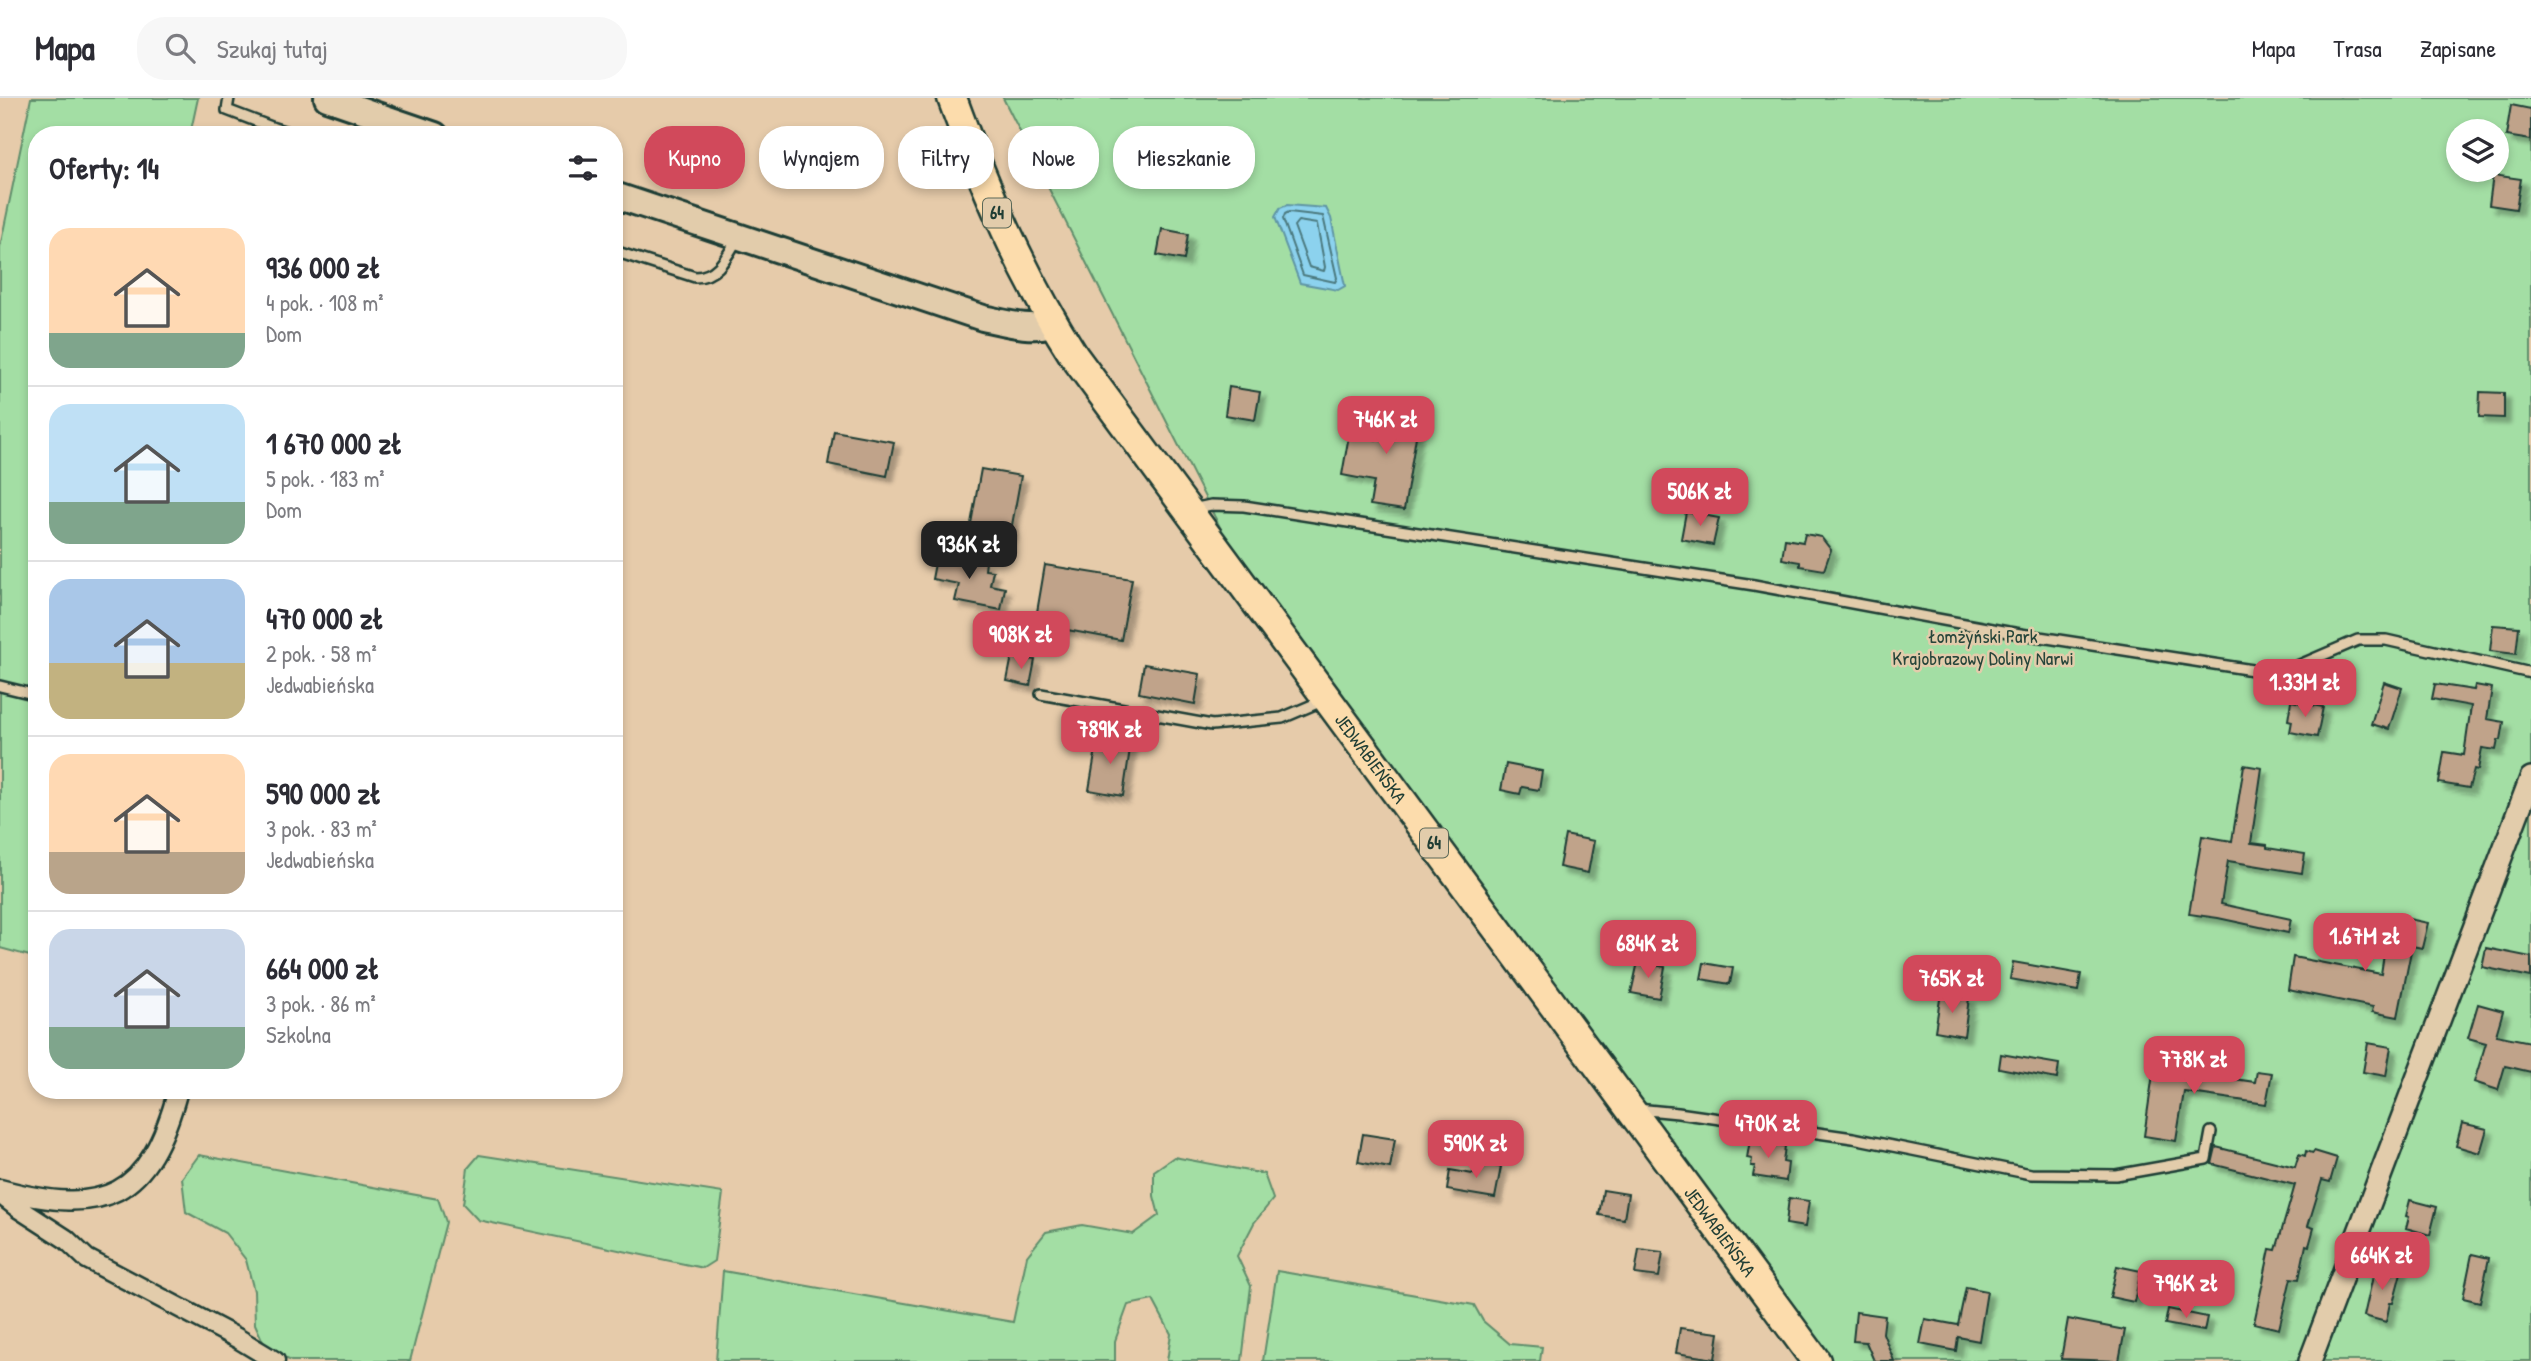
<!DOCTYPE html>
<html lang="pl">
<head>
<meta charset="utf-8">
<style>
	:root { --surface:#fff; --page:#f7f7f7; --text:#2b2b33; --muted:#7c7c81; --line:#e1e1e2; --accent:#d1495b }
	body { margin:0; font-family:"Patrick Hand",sans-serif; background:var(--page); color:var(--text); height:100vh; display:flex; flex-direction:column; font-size:26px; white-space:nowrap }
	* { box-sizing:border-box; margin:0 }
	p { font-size:23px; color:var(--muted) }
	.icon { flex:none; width:38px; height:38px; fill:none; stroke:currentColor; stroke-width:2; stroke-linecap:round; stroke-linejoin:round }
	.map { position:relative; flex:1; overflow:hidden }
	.panel { position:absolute; left:28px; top:28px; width:595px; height:973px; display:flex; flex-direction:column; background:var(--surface); border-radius:28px; box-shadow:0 4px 10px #0003 }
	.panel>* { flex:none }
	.top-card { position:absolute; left:644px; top:28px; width:665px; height:63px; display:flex; gap:14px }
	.fabs { position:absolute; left:2446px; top:21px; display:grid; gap:14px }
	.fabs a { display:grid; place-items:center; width:63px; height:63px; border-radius:50%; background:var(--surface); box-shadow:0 4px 10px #0003; font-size:35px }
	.price { position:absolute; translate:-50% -60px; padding:0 16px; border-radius:14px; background:var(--accent); color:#fff; font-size:23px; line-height:46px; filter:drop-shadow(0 2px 4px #0008) }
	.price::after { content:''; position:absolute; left:50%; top:42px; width:21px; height:16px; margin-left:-10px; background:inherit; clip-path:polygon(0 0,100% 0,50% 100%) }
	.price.selected { background:#222; color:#fff }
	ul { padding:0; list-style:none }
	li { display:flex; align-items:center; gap:21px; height:175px; padding:0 21px }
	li+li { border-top:2px solid var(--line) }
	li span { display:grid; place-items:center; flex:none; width:196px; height:140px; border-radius:21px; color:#555 }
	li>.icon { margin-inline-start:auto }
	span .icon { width:84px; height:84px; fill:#fffc; stroke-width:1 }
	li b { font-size:30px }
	h2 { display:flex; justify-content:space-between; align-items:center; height:84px; padding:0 21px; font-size:30px }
	.chip { padding:0 24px; border-radius:28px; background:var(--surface); box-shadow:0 4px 10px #0003; font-size:24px; line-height:63px }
	.chip.selected { background:var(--accent); color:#fff }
	header { display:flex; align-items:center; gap:42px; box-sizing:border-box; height:98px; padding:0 35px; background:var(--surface); border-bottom:2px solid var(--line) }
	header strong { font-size:33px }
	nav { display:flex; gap:38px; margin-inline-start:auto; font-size:24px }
	.search { width:490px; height:63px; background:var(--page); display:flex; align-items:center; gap:18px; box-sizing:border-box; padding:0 24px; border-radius:28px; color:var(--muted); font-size:26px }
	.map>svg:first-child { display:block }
</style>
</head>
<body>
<header>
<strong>Mapa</strong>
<div class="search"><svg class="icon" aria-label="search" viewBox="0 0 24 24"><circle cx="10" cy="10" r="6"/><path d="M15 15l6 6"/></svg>Szukaj tutaj</div>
<nav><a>Mapa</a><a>Trasa</a><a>Zapisane</a></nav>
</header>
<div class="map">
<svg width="2531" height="1263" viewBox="0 0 2531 1263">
	<defs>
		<filter id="shadow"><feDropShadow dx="6" dy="6" stdDeviation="2" flood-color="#0004"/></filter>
	</defs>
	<rect width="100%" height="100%" fill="#e6cbaa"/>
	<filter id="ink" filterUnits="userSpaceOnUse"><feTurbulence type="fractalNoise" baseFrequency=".0143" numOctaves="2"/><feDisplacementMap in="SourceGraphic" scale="14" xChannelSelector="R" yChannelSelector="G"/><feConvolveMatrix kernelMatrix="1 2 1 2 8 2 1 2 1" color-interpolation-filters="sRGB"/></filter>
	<g filter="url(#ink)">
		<path fill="#a3dea4" stroke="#618e6c" stroke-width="2" fill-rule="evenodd" d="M31,0H198L190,37H37V860L0,850V149Z
			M1003,0H2531V1263H1820L1229,447ZM2459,33H2497V72H2459Z
			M199,1057L438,1101L446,1124L410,1263H291L283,1259L264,1246L255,1226L254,1193L246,1162L225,1135L186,1114L182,1080Z
			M479,1057L723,1095L714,1163L703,1170L478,1122L463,1106L468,1070Z
			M1174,1059L1264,1076L1273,1101L1254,1125L1237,1158L1251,1188L1242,1263H1167L1171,1236L1153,1202L1128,1207L1115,1243V1263H716L723,1173L1013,1224L1027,1158L1046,1134L1082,1127L1133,1136L1159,1117L1154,1098V1073Z
			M1277,1173L1474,1207L1483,1223L1510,1246L1542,1249L1540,1263H1263Z"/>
		<path fill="#8cd2ee" stroke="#6096a4" stroke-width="2" d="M1287,107L1326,110L1331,120L1345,188L1338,192L1300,185L1275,119L1280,110Z"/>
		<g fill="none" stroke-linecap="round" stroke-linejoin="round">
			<path stroke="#4b797e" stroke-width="2" d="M1289,114L1323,118L1337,180L1335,184L1303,177L1283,121L1285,116Z
				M1298,123L1317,126L1325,169L1324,173L1309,169L1294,128Z"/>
		</g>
		<path fill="#c0a38a" stroke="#1f3d34" stroke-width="2" filter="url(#shadow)" d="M2511,7L2531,11V42L2506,38Z
			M2493,77L2521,81L2516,111L2489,107Z
			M1162,131L1188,136L1184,162L1157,157Z
			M1229,289L1260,294L1255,322L1225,317Z
			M2480,294L2504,295V320L2479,319Z
			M1386,303L1421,308L1404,412L1370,407L1374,383L1342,377L1349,337L1380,342Z
			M834,333L894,344L887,378L828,366Z
			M981,371L1021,378L1010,438L970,431Z
			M1686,414L1719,420L1713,447L1681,441Z
			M1805,436L1821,439L1831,452L1824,472L1800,468V464L1782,461L1785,441L1803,444Z
			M937,455L986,464L985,472L993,473L990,487L1005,490L1001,512L955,503L959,486L932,481Z
			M1045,467L1132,481L1121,542L1035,526Z
			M2493,527L2519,529L2516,556L2490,553Z
			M1012,558L1035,562L1030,588L1007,583Z
			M1144,566L1200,576L1195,606L1139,595Z
			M2384,584L2402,590L2389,631L2371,626Z
			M2435,586L2474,592L2475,587L2492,590L2487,621L2504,624L2501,642H2498L2496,652L2482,650L2478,672L2474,671L2469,690L2439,685L2444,654L2464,657L2471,608L2432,601Z
			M2291,603L2323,609L2317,639L2290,634L2292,623L2288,622Z
			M1098,639L1131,644L1123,698L1089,692Z
			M1506,666L1542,673L1539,692L1522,689L1520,696L1501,692Z
			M2244,667L2262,670L2251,745L2267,747V750L2305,756L2302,775L2228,763L2221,806L2291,821L2288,835L2218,820L2189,816L2202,738L2232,743Z
			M1565,737L1594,743L1588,775L1559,769Z
			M2390,817L2428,825L2422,850L2412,848L2398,919L2372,914L2373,909L2288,892L2293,859L2381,876Z
			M2486,850L2531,859V879L2482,869Z
			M1638,864L1665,869L1659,900L1631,895Z
			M2013,864L2081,876L2078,893L2010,881Z
			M1704,865L1733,870L1730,886L1701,881Z
			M1941,895L1969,900L1964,938L1935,933Z
			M2478,906L2503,913L2496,937L2531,944V974L2505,968L2498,992L2474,984L2486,945L2468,940Z
			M2368,945L2391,949L2386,978L2363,974Z
			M2001,956L2059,966L2057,981L1999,970Z
			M2154,969L2255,984L2257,973L2272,975L2266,1006L2184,994L2176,1043L2144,1038Z
			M2462,1025L2487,1031L2480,1055L2456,1048Z
			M1363,1036L1395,1041L1390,1070L1358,1064Z
			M1750,1042L1785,1048L1783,1064L1788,1065L1786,1083L1753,1078L1755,1068H1751L1752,1061L1747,1060Z
			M2216,1049L2295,1069L2299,1056L2305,1058L2306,1053L2313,1055L2314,1053L2337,1060L2330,1084L2322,1082L2308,1128L2314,1130L2309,1148L2306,1147L2299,1181L2291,1180L2279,1231L2254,1225L2270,1151L2276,1152L2295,1087L2212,1066Z
			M1491,1061L1495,1068L1501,1069L1495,1100L1447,1092L1450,1072L1473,1076L1475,1064L1483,1066Z
			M1603,1092L1628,1096L1624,1121L1599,1117Z
			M1789,1100L1809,1103L1805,1129L1786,1126Z
			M2410,1102L2437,1109L2430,1137L2406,1130L2409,1119L2406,1118Z
			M1639,1151L1663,1154L1659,1179L1635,1176Z
			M2472,1156L2489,1160L2480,1204L2463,1200Z
			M2376,1165L2402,1171L2393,1205H2390L2386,1224L2364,1218Z
			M2117,1168L2141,1173L2134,1204L2110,1199Z
			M1966,1189L1987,1193L1979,1243L1958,1239L1956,1253L1920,1246L1925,1221L1958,1227Z
			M2168,1211L2207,1219L2204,1233L2165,1226Z
			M1856,1214L1885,1218L1883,1235L1894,1263H1874L1866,1244L1853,1243Z
			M2068,1221L2125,1232L2119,1263L2061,1261Z
			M1680,1230L1719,1235L1715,1261L1676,1255Z"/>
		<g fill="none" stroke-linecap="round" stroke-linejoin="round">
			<g stroke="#1f3d34" stroke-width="14">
				<path id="service" d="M229,0L227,12L274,30L272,37
					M274,30L297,37
					M614,153L695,179C718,179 727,158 738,140
					M1192,411L1211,407L1244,408L1754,487L2008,534L2272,575L2288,572L2358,542H2386L2531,575
					M0,588L37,597
					M1041,596L1212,627L1282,620L1322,603
					M1637,1011L1678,1015L1853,1040L2031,1076L2116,1077L2206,1061L2211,1034"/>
			</g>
			<g stroke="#1f3d34" stroke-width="23">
				<path id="minor" d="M0,1091C105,1119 149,1100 178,992
					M0,1096L18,1110L66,1141L87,1161L237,1240L275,1263"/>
			</g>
			<g stroke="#1f3d34" stroke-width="26">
				<path id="tertiary" d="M2310,1263L2531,680"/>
			</g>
			<g stroke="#1f3d34" stroke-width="30">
				<path id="secondary" d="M327,0L435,37
					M614,97L983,220C1007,225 1030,232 1053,226"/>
			</g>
			<g stroke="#1f3d34" stroke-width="33">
				<g id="primary">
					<path id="s1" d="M952,0C985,90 1022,177 1074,258L1816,1263"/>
				</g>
			</g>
			<use href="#service" stroke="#e2ccab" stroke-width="9"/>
			<use href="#minor" stroke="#e2ccab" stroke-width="18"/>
			<use href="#tertiary" stroke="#e2ccab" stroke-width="21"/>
			<use href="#secondary" stroke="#e2ccab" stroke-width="24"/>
			<use href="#primary" stroke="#fcdcac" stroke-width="28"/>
		</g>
	</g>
	<g text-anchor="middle" stroke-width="5" stroke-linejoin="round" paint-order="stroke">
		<g fill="#e2ccab" stroke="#5a6858" stroke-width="2">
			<rect x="983" y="100.5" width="28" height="29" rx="5"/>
			<rect x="1420" y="730.5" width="28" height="29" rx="5"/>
		</g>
		<g font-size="18" font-weight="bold" fill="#1f3d34">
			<text x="997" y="121">64</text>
			<text x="1434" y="751">64</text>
		</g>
		<g font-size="19" fill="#26453a" stroke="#e2ccab">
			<text x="1983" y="545">Łomżyński Park<tspan x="1983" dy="22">Krajobrazowy Doliny Narwi</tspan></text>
		</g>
		<g font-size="19" fill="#1f3d34" stroke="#e2ccab">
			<text dy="7" stroke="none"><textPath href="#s1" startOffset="786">JEDWABIEŃSKA</textPath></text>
			<text dy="7" stroke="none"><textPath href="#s1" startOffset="1374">JEDWABIEŃSKA</textPath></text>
		</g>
	</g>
</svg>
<div class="fabs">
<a><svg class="icon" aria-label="layers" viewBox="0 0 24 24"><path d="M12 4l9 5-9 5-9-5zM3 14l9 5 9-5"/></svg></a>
</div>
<b class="price" style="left:1386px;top:358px">746K zł</b>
<b class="price" style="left:1700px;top:430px">506K zł</b>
<b class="price selected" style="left:969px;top:483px">936K zł</b>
<b class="price" style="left:1021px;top:573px">908K zł</b>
<b class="price" style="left:2305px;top:621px">1.33M zł</b>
<b class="price" style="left:1110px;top:668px">789K zł</b>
<b class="price" style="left:2365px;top:875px">1.67M zł</b>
<b class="price" style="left:1648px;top:882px">684K zł</b>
<b class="price" style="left:1952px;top:917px">765K zł</b>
<b class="price" style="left:2194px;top:998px">778K zł</b>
<b class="price" style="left:1768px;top:1062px">470K zł</b>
<b class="price" style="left:1476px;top:1082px">590K zł</b>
<b class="price" style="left:2382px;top:1194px">664K zł</b>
<b class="price" style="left:2186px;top:1222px">796K zł</b>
<div class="top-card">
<a class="chip selected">Kupno</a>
<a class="chip">Wynajem</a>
<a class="chip">Filtry</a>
<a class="chip">Nowe</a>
<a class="chip">Mieszkanie</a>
</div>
<section class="panel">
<h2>Oferty: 14<svg class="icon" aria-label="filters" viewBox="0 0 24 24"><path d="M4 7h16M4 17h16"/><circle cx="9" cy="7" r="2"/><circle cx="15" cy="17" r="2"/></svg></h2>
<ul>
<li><span style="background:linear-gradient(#ffd9b3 75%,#7fa58c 0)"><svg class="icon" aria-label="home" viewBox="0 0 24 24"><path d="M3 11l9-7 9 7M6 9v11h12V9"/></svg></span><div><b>936 000 zł</b><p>4 pok. · 108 m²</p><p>Dom</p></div></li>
<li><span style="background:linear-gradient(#bfe0f5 70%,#7fa58c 0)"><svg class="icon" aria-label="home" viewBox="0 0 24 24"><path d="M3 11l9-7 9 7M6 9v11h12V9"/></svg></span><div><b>1 670 000 zł</b><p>5 pok. · 183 m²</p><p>Dom</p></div></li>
<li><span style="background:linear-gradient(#a9c7e8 60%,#c2b280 0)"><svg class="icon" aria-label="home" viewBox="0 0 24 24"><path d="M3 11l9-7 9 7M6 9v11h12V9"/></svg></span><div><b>470 000 zł</b><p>2 pok. · 58 m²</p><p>Jedwabieńska</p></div></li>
<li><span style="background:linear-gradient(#ffd9b3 70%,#b9a48a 0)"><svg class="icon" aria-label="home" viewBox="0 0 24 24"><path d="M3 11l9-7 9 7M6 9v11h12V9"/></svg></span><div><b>590 000 zł</b><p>3 pok. · 83 m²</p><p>Jedwabieńska</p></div></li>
<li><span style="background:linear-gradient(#c9d6e8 70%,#7fa58c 0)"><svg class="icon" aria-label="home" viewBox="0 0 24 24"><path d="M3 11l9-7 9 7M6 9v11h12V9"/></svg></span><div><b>664 000 zł</b><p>3 pok. · 86 m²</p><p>Szkolna</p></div></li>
</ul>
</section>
</div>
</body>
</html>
